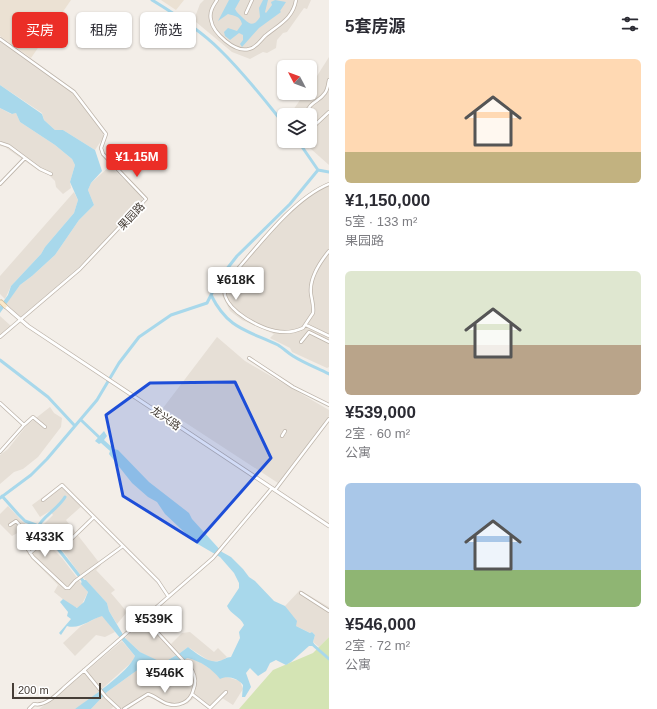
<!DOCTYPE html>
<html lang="zh">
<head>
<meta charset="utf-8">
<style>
	:root { --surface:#fff; --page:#f7f7f7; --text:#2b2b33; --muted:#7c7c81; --accent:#eb2e27 }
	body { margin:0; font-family:Arial,"Noto Sans SC",sans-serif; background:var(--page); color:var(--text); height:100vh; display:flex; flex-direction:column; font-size:15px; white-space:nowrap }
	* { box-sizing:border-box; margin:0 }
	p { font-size:13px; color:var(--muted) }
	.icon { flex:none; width:22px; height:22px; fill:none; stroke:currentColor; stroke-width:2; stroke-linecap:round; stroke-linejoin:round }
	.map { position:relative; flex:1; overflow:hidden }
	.side { display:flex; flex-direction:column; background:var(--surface); width:328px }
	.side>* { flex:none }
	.banner { position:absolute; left:12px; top:12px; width:257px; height:36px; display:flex; gap:8px }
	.needle { width:26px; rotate:311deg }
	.fabs { position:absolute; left:277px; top:60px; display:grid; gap:8px }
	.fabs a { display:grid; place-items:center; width:40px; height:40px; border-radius:6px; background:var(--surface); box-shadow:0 1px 3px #0004; font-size:20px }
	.scale { position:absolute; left:12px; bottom:10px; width:89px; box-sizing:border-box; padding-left:4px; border:2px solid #463e37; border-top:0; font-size:11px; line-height:14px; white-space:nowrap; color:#463e37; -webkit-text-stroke:3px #fff; paint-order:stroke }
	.price { position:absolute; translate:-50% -34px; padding:0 9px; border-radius:4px; background:#fff; color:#222; font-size:13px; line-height:26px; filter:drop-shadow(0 1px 2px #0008) }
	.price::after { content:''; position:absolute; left:50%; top:24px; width:12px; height:9px; margin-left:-6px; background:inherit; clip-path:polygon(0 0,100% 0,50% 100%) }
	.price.active { background:var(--accent); color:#fff }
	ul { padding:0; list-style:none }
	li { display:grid; align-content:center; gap:8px; height:212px; padding:0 16px }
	li span { display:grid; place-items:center; height:124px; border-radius:6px; color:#555 }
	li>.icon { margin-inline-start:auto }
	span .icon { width:72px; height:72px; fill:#fffc; stroke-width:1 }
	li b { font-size:17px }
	h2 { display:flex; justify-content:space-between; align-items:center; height:48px; padding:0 16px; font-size:17px }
	.chip { padding:0 14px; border-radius:6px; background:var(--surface); box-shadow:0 1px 3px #0004; font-size:14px; line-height:36px }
	.chip.active { background:var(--accent); color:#fff }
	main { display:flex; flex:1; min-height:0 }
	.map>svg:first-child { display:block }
</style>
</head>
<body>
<main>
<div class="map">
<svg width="329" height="709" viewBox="0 0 329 709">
	<rect width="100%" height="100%" fill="#f3eee8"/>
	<path fill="#e6dfd6" d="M204,0H311L307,9L304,8L287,32L283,33L277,40L276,48L267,53L263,52L250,59L232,52L196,22L195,17L200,4Z
		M0,41L68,89L77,98L103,133V138L95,150L63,130H55L44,120L42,113L0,85Z
		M329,57V165L302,141H310V115H292L293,110L305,93H310V87Z
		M0,108L11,114L16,113L20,122L55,145L72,159L75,165L70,182L71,188L63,194L56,187L55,181L49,175L39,171L5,147L0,146Z
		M110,166L142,197V202L80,266L21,317L6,304L20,285L32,276L55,255L79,220L94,205L88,190L91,183Z
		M329,182V367L327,368L292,352L290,348L270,338L274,334L242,320L230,311L222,295L224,281L271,228L305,196Z
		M74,192L78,200L74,213L45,247L41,254L11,286L5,299L0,294V276Z
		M0,316L11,326L0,335Z
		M217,337L245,361L329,410V416L278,483L163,408Z
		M50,407L54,413L62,418L61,427L38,457L23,469L14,472L0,484V455L8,449L27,425Z
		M62,483L84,504L66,520L101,565L96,570L115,590L111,593L127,612L117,624L109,611L107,603L79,573L54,539L55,536L50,534L42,526L53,515L50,511L40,517L32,505Z
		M8,506L22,521L51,544L52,548L62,558L88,592L81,606L78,608L70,605L54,592L58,585L31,558L20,541L25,535L21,531L12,536L0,524V514Z
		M300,590L329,607V637L319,647L313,642L315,635L312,632L310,633L296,626L285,606Z
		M102,615L115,632L105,637L96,635L75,656L63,643L81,626Z
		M147,618L171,644L182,633L190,632L214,652L218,648L227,657L223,660L211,662L188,647L180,653L163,663L157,661L140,652L125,638Z
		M122,641L135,656L133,661L85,704L75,709H39L64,690Z
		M185,658L197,660L222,677H227L240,681L243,689L233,705L222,698L209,709L194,698L187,704L167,706L147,696L129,709H117L114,706L111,709H91L107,692L143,666H147L162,676Z"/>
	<path fill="#ebe1d3" d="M0,0H71L31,58L0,36Z
		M161,0H184L176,10Z"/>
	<path fill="#d4e4b4" d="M329,637V709H239L273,670L313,653Z"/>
	<path fill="#a8d8eb" d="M229,0H240L235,9C237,13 240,15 244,19C251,26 255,25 260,17L259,8L263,0H268L265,12L266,13L272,5L271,2L275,0L286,2L280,11L281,12L259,28L242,47L240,44L243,40V35L239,33L230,40L225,36L224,32L228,28L237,31L242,24C240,16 235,16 228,14L218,21Z
		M0,85L42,114L44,120L55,130H63L95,150L102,171L91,183L88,190L94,205L79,220L55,255L32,276L20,285L0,313V306L8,295L11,286L41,254L45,247L74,213L78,200L70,182L75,165L72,159L55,145L20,122L16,113L12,114L0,108Z
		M104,431L107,436L104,440L114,449L118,450L149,482L189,513L192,519L222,552L231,557L243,569L249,577L255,581L274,601L285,606L297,621L296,626L310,633L312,632L315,635L313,642L315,646H309L291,662L286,665L276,660L270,663L266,671L258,676L250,668L246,673L251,687L245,697H242L243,685C238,678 227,675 220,679C212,669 201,661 187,658L162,677L147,666H143L107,692L91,709H75C90,698 128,673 135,656L102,616C91,619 79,630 67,626L61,635L59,633L71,619L67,616L68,612L60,602L63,599L77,608L84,602L88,592L81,584L82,580H86L107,603L109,611L125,638L140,652L163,663L180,653L188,647C196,653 209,664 219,661C224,660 226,657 231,657L240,638L239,632L244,625C240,616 231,615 227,606L239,588V583L234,573L220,557L196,543L165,514L157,502L148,497L132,483L109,454L110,451L101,443L99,444L95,441Z"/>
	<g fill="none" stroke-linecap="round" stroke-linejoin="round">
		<path stroke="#a8d8eb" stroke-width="3" d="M152,0C175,14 200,30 219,49C243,72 263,98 284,124
			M298,141L318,170L329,172
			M211,295C228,329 246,330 278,345C283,348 288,353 293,356C304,363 317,368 329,374
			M0,360L48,397L75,426
			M81,420L101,439
			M2,496L18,514L25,521L36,525L52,541L84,582
			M0,498L31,475L47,459L97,400L119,363L139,337L171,315L207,303L219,279L237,256L290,204L318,170
			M38,527C42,517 58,509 65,497
			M312,644L329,659"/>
		<g stroke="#beb5ab" stroke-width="4">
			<path id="minor" d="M217,0C213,6 209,12 211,20C213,33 235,53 249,49C256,48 260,41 265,36C278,25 293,19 296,0
				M246,13L252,0
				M0,39L74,92L106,134L101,148L103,154L146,199L80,269L0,337
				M305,115C311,100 318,103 325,93C328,89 328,84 329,80
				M310,125H315L329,112
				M0,143L9,146L40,169L51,174
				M0,184L25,158
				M329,184C292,199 256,249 229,279C210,303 256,327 275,331C284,333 294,332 303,328L313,313C314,306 312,301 311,294C309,279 320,262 329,251
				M306,325L329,336
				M301,342L309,332L329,342
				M249,358L293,387L329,405
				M0,403L24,425L0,452
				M24,425L33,417L45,427
				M282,436L285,431
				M275,490L329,419
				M43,500L62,485L158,581L168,596
				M10,525L16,521L29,535
				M28,530L29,535L23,542L33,557L66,588H69L75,581L123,546
				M63,547L94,517
				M30,553L42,543
				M301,593L329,611
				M84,670L106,697L119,709
				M192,694L210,708L226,692
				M29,709L34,704C46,707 58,693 66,686L213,558L272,488
				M124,709L148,694C155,696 161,702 168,704C179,707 190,702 193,691C196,683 196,678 192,670L144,618"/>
		</g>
		<g stroke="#beb5ab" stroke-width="4.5">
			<path id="tertiary" d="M5,306L28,326L329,526"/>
		</g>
		<g stroke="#cfbb9a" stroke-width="5">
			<path id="secondary" d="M1,302L5,306"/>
		</g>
		<use href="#minor" stroke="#fff" stroke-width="2.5"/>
		<use href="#tertiary" stroke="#fff" stroke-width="3"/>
		<use href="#secondary" stroke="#fbe9ca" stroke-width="3.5"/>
	</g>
	<path fill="#1d4ed8" fill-opacity="0.2" stroke="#1d4ed8" stroke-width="3" stroke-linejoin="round" d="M235,382L271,458L197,542L123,496L106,415L150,383Z"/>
	<g text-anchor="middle" stroke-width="3.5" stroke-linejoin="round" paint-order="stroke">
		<g font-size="11" fill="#463e37" stroke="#fff">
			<text transform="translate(131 216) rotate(-47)" y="4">果园路</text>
			<text transform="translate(166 418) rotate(34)" y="4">龙兴路</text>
		</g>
	</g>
</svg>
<div class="fabs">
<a><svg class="needle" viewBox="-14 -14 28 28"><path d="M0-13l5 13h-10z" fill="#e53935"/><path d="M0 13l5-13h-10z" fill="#7c7c81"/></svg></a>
<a><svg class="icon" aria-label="layers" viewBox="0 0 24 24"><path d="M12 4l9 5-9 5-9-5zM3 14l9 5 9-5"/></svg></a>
</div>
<div class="scale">200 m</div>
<b class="price active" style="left:137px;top:178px">¥1.15M</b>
<b class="price" style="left:236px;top:301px">¥618K</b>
<b class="price" style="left:45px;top:558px">¥433K</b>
<b class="price" style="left:154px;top:640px">¥539K</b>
<b class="price" style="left:165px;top:694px">¥546K</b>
<div class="banner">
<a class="chip active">买房</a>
<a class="chip">租房</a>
<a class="chip">筛选</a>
</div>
</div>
<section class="side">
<h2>5套房源<svg class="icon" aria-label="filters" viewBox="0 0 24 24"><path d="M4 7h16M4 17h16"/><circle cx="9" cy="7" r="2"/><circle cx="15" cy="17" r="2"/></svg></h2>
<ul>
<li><span style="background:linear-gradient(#ffd9b3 75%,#c2b280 0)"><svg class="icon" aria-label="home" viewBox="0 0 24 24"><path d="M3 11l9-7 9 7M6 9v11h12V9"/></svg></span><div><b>¥1,150,000</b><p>5室 · 133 m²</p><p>果园路</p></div></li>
<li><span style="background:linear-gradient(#dfe7d0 60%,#b9a48a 0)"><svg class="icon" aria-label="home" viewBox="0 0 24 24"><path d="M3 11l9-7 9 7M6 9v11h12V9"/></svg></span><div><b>¥539,000</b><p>2室 · 60 m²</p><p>公寓</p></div></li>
<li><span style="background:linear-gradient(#a9c7e8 70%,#8fb573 0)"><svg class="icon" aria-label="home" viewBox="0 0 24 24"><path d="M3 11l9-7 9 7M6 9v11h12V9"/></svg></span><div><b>¥546,000</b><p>2室 · 72 m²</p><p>公寓</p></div></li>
</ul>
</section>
</main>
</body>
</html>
